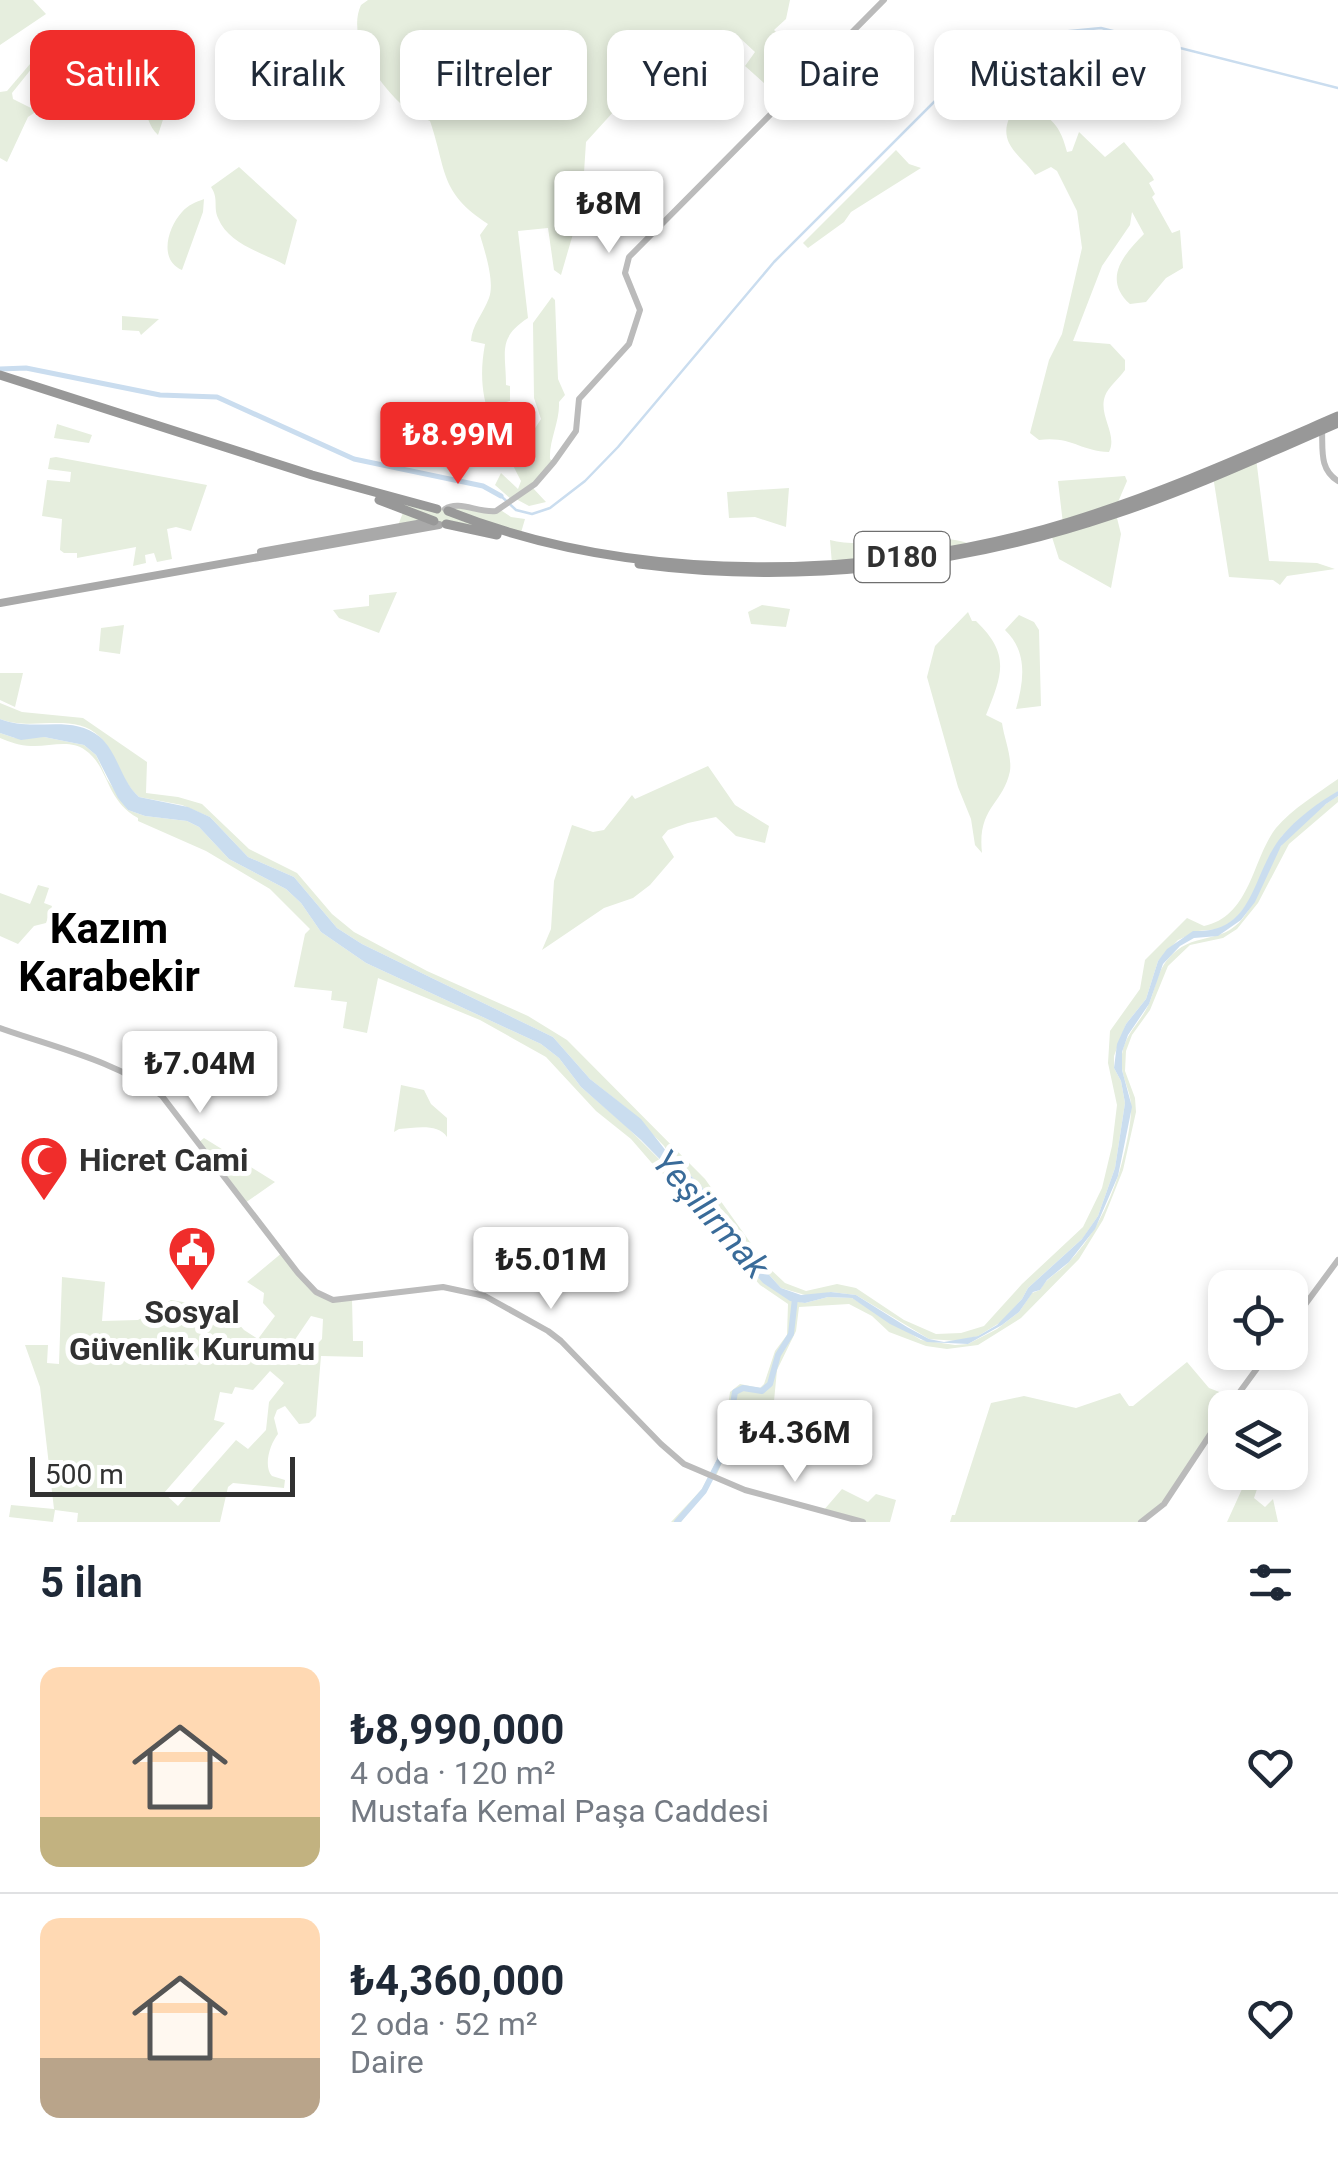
<!DOCTYPE html>
<html lang="tr">
<head>
<meta charset="utf-8">
<style>
	:root { --surface:#fff; --page:#f6f6f7; --text:#1f2937; --muted:#747a83; --line:#e0e1e3; --accent:#f02d2b }
	body { margin:0; font-family:Roboto,sans-serif; background:var(--page); color:var(--text); height:100vh; display:flex; flex-direction:column; font-size:38px; white-space:nowrap }
	* { box-sizing:border-box; margin:0 }
	p { font-size:32px; color:var(--muted) }
	.icon { flex:none; width:55px; height:55px; fill:none; stroke:currentColor; stroke-width:2; stroke-linecap:round; stroke-linejoin:round }
	.map { position:relative; height:1522px; overflow:hidden }
	.drawer { display:flex; flex-direction:column; background:var(--surface); flex:1 }
	.drawer>* { flex:none }
	.guide { position:absolute; left:30px; top:30px; width:1280px; height:90px; display:flex; gap:20px }
	.buttons { position:absolute; left:1208px; top:1270px; display:grid; gap:20px }
	.buttons a { display:grid; place-items:center; width:100px; height:100px; border-radius:20px; background:var(--surface); box-shadow:0 5px 15px #0003; font-size:50px }
	.scale { position:absolute; left:30px; bottom:25px; width:265px; box-sizing:border-box; padding-left:10px; border:5px solid #313131; border-top:0; font-size:28px; line-height:35px; white-space:nowrap; color:#313131; -webkit-text-stroke:8px #fff; paint-order:stroke }
	.price { position:absolute; translate:-50% -85px; padding:0 22px; border-radius:10px; background:#fff; color:#222; font-size:32px; line-height:65px; filter:drop-shadow(0 2px 5px #0008) }
	.price::after { content:''; position:absolute; left:50%; top:60px; width:30px; height:22px; margin-left:-15px; background:inherit; clip-path:polygon(0 0,100% 0,50% 100%) }
	.price.selected { background:var(--accent); color:#fff }
	ul { padding:0; list-style:none }
	li { display:flex; align-items:center; gap:30px; height:250px; padding:0 40px }
	li+li { border-top:2px solid var(--line) }
	li span { display:grid; place-items:center; flex:none; width:280px; height:200px; border-radius:20px; color:#555 }
	li>.icon { margin-inline-start:auto }
	span .icon { width:120px; height:120px; fill:#fffc; stroke-width:1 }
	li b { font-size:42px }
	h2 { display:flex; justify-content:space-between; align-items:center; height:120px; padding:0 40px; font-size:42px }
	.chip { padding:0 35px; border-radius:20px; background:var(--surface); box-shadow:0 5px 15px #0003; font-size:35px; line-height:90px }
	.chip.selected { background:var(--accent); color:#fff }
	.map>svg:first-child { display:block }
</style>
</head>
<body>
<div class="map">
<svg width="1338" height="1522" viewBox="0 0 1338 1522">
	<rect width="100%" height="100%" fill="#fff"/>
	<path fill="#e6eede" fill-rule="evenodd" d="M0,0H33L46,14L0,45Z
		M368,0H790L786,19L774,30L815,71L785,102L745,66L755,52L741,39L705,77V86L686,106L677,97L645,110H615L586,142L582,203L561,275L554,270L548,228L518,231L528,318C497,338 506,352 506,385L510,386V401L506,402V413L518,433H532L541,419L534,398L533,323L552,297L555,300L558,379L565,395L559,402C560,422 549,440 550,459L554,462L532,487L546,502L529,506L516,499L513,501L495,485L501,473L518,489L521,481C496,431 474,404 485,344L471,341C472,325 483,314 489,298C495,282 485,252 480,235L488,224C439,192 447,171 430,121C422,117 414,116 408,110C382,89 345,40 361,5Z
		M59,30L61,32L12,93L13,99L37,111L28,117L7,162L0,158V92L7,91Z
		M138,44L170,98L158,135C148,126 149,115 140,105L78,51L88,47L114,59Z
		M1032,98C1047,123 1058,116 1067,152L1072,151L1079,132L1105,157L1124,142L1152,176L1154,180L1149,183L1155,194L1152,197L1172,233L1180,230L1183,268L1166,278L1146,302L1130,304C1102,279 1124,254 1144,234L1132,212L1130,225L1102,266L1073,341L1110,344L1125,360V370C1119,379 1108,387 1105,396C1098,416 1118,434 1109,452C1079,451 1072,436 1039,440L1030,433L1049,360L1062,334L1082,248L1077,211L1057,171L1051,167L1035,175C1028,164 1015,155 1009,143C1000,124 1015,103 1032,98Z
		M896,150L909,164L921,168L851,212L844,222L808,248L803,243Z
		M239,167L297,220L285,265C262,252 229,245 218,218C213,206 219,199 211,187Z
		M204,199L203,212L182,270C158,260 168,227 182,212C188,205 196,202 204,199Z
		M122,316L159,319L141,335L139,331L122,330Z
		M57,424L92,435L89,443L54,438Z
		M56,457L207,485L191,531L176,527L167,529L172,559L157,562L154,553L145,555L146,563L133,566L136,547L77,558V553H64L60,550L62,519L42,516L47,480L70,482L71,472L48,469L50,458Z
		M1256,458L1269,561L1317,563L1335,569L1287,576L1280,585L1273,580L1229,577L1213,476Z
		M1125,476L1127,481L1118,502L1063,524L1058,481Z
		M789,488L786,527L755,517L729,518L727,492Z
		M385,496L444,509L446,506L499,509L511,517L525,519L520,536C478,525 440,525 397,528L404,510Z
		M1116,514L1121,534L1111,588L1059,559L1051,534Z
		M830,540C871,551 941,528 974,546L832,564Z
		M397,592L379,633L339,618L333,610L369,606V595Z
		M762,605L790,609L786,627L751,624L748,612Z
		M968,612L972,621H976C1010,654 1003,673 986,715L1002,723C1004,738 1012,756 1010,771C1003,805 977,807 982,853L975,845L971,819L958,787L927,677L935,646Z
		M1019,615L1034,622L1039,630L1041,706L1016,709C1024,681 1028,652 1005,630Z
		M124,625L120,654L99,651L101,628Z
		M0,673H23L15,707L0,700Z
		M0,703L22,712L83,718L147,762L146,793L178,797L202,804L249,849L297,873L332,914L354,932L427,971L528,1016L567,1040L705,1179L767,1266L785,1283L806,1291L837,1284L856,1288L904,1320L936,1334L961,1333L984,1326L1022,1284L1083,1227L1102,1188L1112,1146L1117,1105L1108,1063L1110,1031L1140,989L1145,960L1187,918L1204,926C1251,916 1252,859 1276,828C1292,809 1318,793 1338,779V791L1282,836L1252,897L1238,916L1221,929L1198,931L1178,940L1158,961L1146,999L1126,1024L1114,1056V1068L1121,1081L1125,1103L1115,1168L1098,1216L1083,1238L1028,1288L1022,1299L1001,1322L978,1336L958,1341L929,1339L856,1295L831,1292L812,1297L781,1288L742,1245L700,1184L674,1161L664,1146L630,1111L590,1079L553,1037L362,944L337,928L294,877L248,857L210,817L182,805L139,797C121,781 116,754 100,737C74,711 32,732 0,719Z
		M0,733L15,738L44,737L84,745L96,755L107,779L128,810L145,816L187,821L199,827L229,859L286,889L301,903L321,932L366,963L541,1044L559,1058L581,1087L626,1126L698,1198L729,1243L763,1282L790,1300L805,1303L828,1297L852,1298L921,1340L955,1345L968,1344L997,1329L1019,1312L1032,1293L1040,1290C1047,1277 1058,1273 1067,1264C1092,1239 1108,1207 1119,1173C1124,1157 1132,1122 1131,1106C1131,1089 1118,1073 1122,1054C1125,1033 1143,1020 1150,1001C1155,988 1158,971 1167,960C1193,929 1220,947 1243,918C1260,896 1266,868 1281,846C1294,827 1319,808 1338,796V802L1289,844L1258,903L1237,929L1223,938L1190,945L1168,966L1150,1010L1132,1035L1126,1051L1125,1071L1135,1098L1136,1112L1123,1170L1103,1220L1079,1259L1021,1318L978,1345L947,1349L926,1346L889,1332L872,1316L849,1304L799,1307L796,1331L777,1370L774,1401L762,1413L751,1406L737,1427L733,1426L727,1451L717,1474L681,1522H671L702,1489L722,1450L730,1392L740,1384L760,1388L764,1384L775,1351L787,1335L788,1304L760,1285L720,1240L685,1191L657,1169L631,1139L596,1111L546,1057L480,1020L378,978L367,1033L343,1028L347,1002L331,1000L332,991L294,987L305,934L310,929L270,889L206,851L138,821V818C105,800 109,766 85,750C70,739 49,747 31,746C20,746 10,742 0,738Z
		M708,766L735,805L769,826L765,843L736,836L716,817L688,823L668,830L662,837L674,857L650,885L633,898L604,908L542,950L551,929L554,881L572,825L593,832L604,830L632,795L635,799Z
		M38,885L49,888L44,903L52,906L46,923L34,926L18,944L0,936V893L30,904Z
		M401,1085L424,1090L431,1104L447,1118V1137C438,1123 415,1128 399,1129L394,1132Z
		M204,1138L275,1182L245,1203L198,1143Z
		M32,1142L51,1148L50,1166H27Z
		M283,1252L321,1296L352,1299L353,1341H363V1357L321,1356L316,1416L309,1423L299,1424L285,1406L277,1410L274,1418L278,1434C270,1444 263,1466 272,1476L285,1480L284,1488L233,1483L228,1487L220,1522H77L78,1513L55,1510L53,1522L9,1517L11,1505L54,1509L40,1387L25,1345H48L47,1363L59,1364L62,1277L105,1282L102,1321L138,1320L171,1300L225,1309L244,1330L258,1339L275,1316L263,1303L264,1293L247,1282ZM311,1316L323,1319L322,1339L306,1356L292,1344ZM270,1371L284,1383L269,1402L266,1430L248,1449L236,1440L178,1506L164,1493L225,1423L214,1420L220,1392L232,1394L235,1387L253,1390Z
		M1187,1362L1209,1388L1235,1398L1225,1408L1164,1504L1141,1522H950L952,1515H955L991,1403L1024,1396L1076,1408L1120,1393L1129,1406H1133Z
		M1247,1478L1258,1486L1254,1498L1265,1507L1273,1499L1278,1522H1227Z
		M842,1489L868,1502L876,1494L896,1500L890,1522H863L823,1511Z"/>
	<path fill="#caddef" d="M0,719C34,733 70,713 100,737C118,753 121,781 139,797L188,807L210,817L248,857L294,877L337,928L362,944L553,1037L590,1079L641,1119L674,1161L700,1184L742,1245L781,1288L801,1295L831,1292L856,1295L907,1327L929,1339L944,1342L978,1336L997,1325L1022,1299L1028,1288L1082,1239L1098,1216L1115,1168L1125,1103L1121,1081L1114,1068L1117,1044L1126,1024L1146,999L1158,961L1167,949L1193,931C1256,934 1251,873 1282,836C1296,819 1319,802 1338,791V796L1326,804L1281,846L1255,902L1241,920L1218,936L1194,938L1180,946L1163,964L1149,1004L1128,1035L1122,1052V1070L1132,1107L1118,1176L1095,1229L1069,1262L1047,1280L1040,1290L1033,1292L1019,1312L1002,1325L968,1344L927,1342L890,1324L852,1298L828,1297L805,1303L790,1301L763,1283L728,1243L698,1198L641,1140L581,1087L559,1058L541,1044L366,963L321,932L301,903L286,889L229,859L199,827L187,821L145,816L128,810L118,798L96,755L84,745L44,737L21,740L0,733Z"/>
	<g fill="none" stroke-linecap="round" stroke-linejoin="round">
		<path stroke="#caddef" stroke-width="2.5" d="M501,496L516,510L532,514L550,508L585,481L618,447L774,262L975,61L1008,37L1101,28L1338,88"/>
		<path stroke="#caddef" stroke-width="5" d="M0,369L26,368L160,395L217,397L354,459L483,486L501,496"/>
		<path stroke="#caddef" stroke-width="6" d="M677,1522L704,1491L725,1450L735,1392L743,1388L762,1391L770,1384L778,1355L791,1334L795,1298"/>
		<path stroke="#bbb" stroke-width="6" d="M1322,430C1323,450 1319,469 1338,481
			M445,509C459,500 478,513 496,511L535,484L554,462L576,431L579,399L629,344L640,310L625,273L629,257L884,0
			M0,1028C53,1047 117,1061 162,1096L298,1273L316,1292L333,1300L443,1287L485,1296L548,1331L561,1341L661,1444L684,1464L745,1490L863,1522
			M1290,1325L1338,1260
			M1228,1408L1269,1352
			M1141,1522L1164,1504L1225,1412"/>
		<path stroke="#a9a9a9" stroke-width="8" d="M261,552L434,521
			M0,603L439,525"/>
		<path stroke="#989898" stroke-width="9" d="M0,375L312,475L437,509
			M379,500L434,521
			M448,511C635,586 878,581 1069,522C1161,494 1250,454 1338,416
			M446,524L497,535
			M639,564C798,585 961,566 1112,515C1189,490 1264,455 1338,423"/>
	</g>
	<defs>
		<g id="mosque-pin" transform="scale(2.5)"><path d="M0 17L-7.5 6A9.5 9.5 0 1 1 7.5 6Z" fill="#f02d2b" stroke="#fff"/><path d="M3.5-4.9A6 6 0 1 0 3.5 4.9A5 5 0 1 1 3.5-4.9Z" fill="#fff"/></g>
		<g id="civic-pin" transform="scale(2.5)"><path d="M0 17L-7.5 6A9.5 9.5 0 1 1 7.5 6Z" fill="#f02d2b" stroke="#fff"/><path d="M-.6-6.5H3V-4.5H.6V-3L4-1V1h2V6H-6V1h2V-1L-.6-3ZM-1.2 2.5V6h2.4V2.5Z" fill="#fff"/></g>
	</defs>
	<g fill-rule="evenodd">
		<use href="#mosque-pin" x="44" y="1160"/>
		<use href="#civic-pin" x="192" y="1250"/>
	</g>
	<g text-anchor="middle" stroke-width="10" stroke-linejoin="round" paint-order="stroke">
		<rect fill="#fff" stroke="#6f6f6f" stroke-width="2.5" x="854.5" y="532" width="95" height="50" rx="8"/>
		<g font-size="30" font-weight="bold" fill="#313131">
			<text x="902" y="567">D180</text>
		</g>
		<g font-size="32" font-weight="bold" fill="#313131" stroke="#fff" text-anchor="start">
			<text x="79" y="1171">Hicret Cami</text>
			<text x="192" y="1323" text-anchor="middle">Sosyal<tspan x="192" dy="37">Güvenlik Kurumu</tspan></text>
		</g>
		<g font-size="35" font-style="italic" fill="#396b99" stroke="#fff">
			<text transform="translate(711 1214) rotate(49)" y="12">Yeşilırmak</text>
		</g>
		<g font-size="42" font-weight="bold" fill="#000" stroke="#fff">
			<text x="109" y="943">Kazım<tspan x="109" dy="48">Karabekir</tspan></text>
		</g>
	</g>
</svg>
<div class="buttons">
<a><svg class="icon" aria-label="locate" viewBox="0 0 24 24"><circle cx="12" cy="12" r="6"/><path d="M12 2v4M12 18v4M2 12h4M18 12h4"/></svg></a>
<a><svg class="icon" aria-label="layers" viewBox="0 0 24 24"><path d="M12 4l9 5-9 5-9-5zM3 14l9 5 9-5"/></svg></a>
</div>
<div class="scale">500 m</div>
<b class="price" style="left:609px;top:256px">₺8M</b>
<b class="price selected" style="left:458px;top:487px">₺8.99M</b>
<b class="price" style="left:200px;top:1116px">₺7.04M</b>
<b class="price" style="left:551px;top:1312px">₺5.01M</b>
<b class="price" style="left:795px;top:1485px">₺4.36M</b>
<div class="guide">
<a class="chip selected">Satılık</a>
<a class="chip">Kiralık</a>
<a class="chip">Filtreler</a>
<a class="chip">Yeni</a>
<a class="chip">Daire</a>
<a class="chip">Müstakil ev</a>
</div>
</div>
<section class="drawer">
<h2>5 ilan<svg class="icon" aria-label="filters" viewBox="0 0 24 24"><path d="M4 7h16M4 17h16"/><circle cx="9" cy="7" r="2"/><circle cx="15" cy="17" r="2"/></svg></h2>
<ul>
<li><span style="background:linear-gradient(#ffd9b3 75%,#c2b280 0)"><svg class="icon" aria-label="home" viewBox="0 0 24 24"><path d="M3 11l9-7 9 7M6 9v11h12V9"/></svg></span><div><b>₺8,990,000</b><p>4 oda · 120 m²</p><p>Mustafa Kemal Paşa Caddesi</p></div><svg class="icon" aria-label="heart" viewBox="0 0 24 24"><path d="M12 20l-8-8c-3-5 5-10 8-4 3-6 11-1 8 4z"/></svg></li>
<li><span style="background:linear-gradient(#ffd9b3 70%,#b9a48a 0)"><svg class="icon" aria-label="home" viewBox="0 0 24 24"><path d="M3 11l9-7 9 7M6 9v11h12V9"/></svg></span><div><b>₺4,360,000</b><p>2 oda · 52 m²</p><p>Daire</p></div><svg class="icon" aria-label="heart" viewBox="0 0 24 24"><path d="M12 20l-8-8c-3-5 5-10 8-4 3-6 11-1 8 4z"/></svg></li>
</ul>
</section>
</body>
</html>
